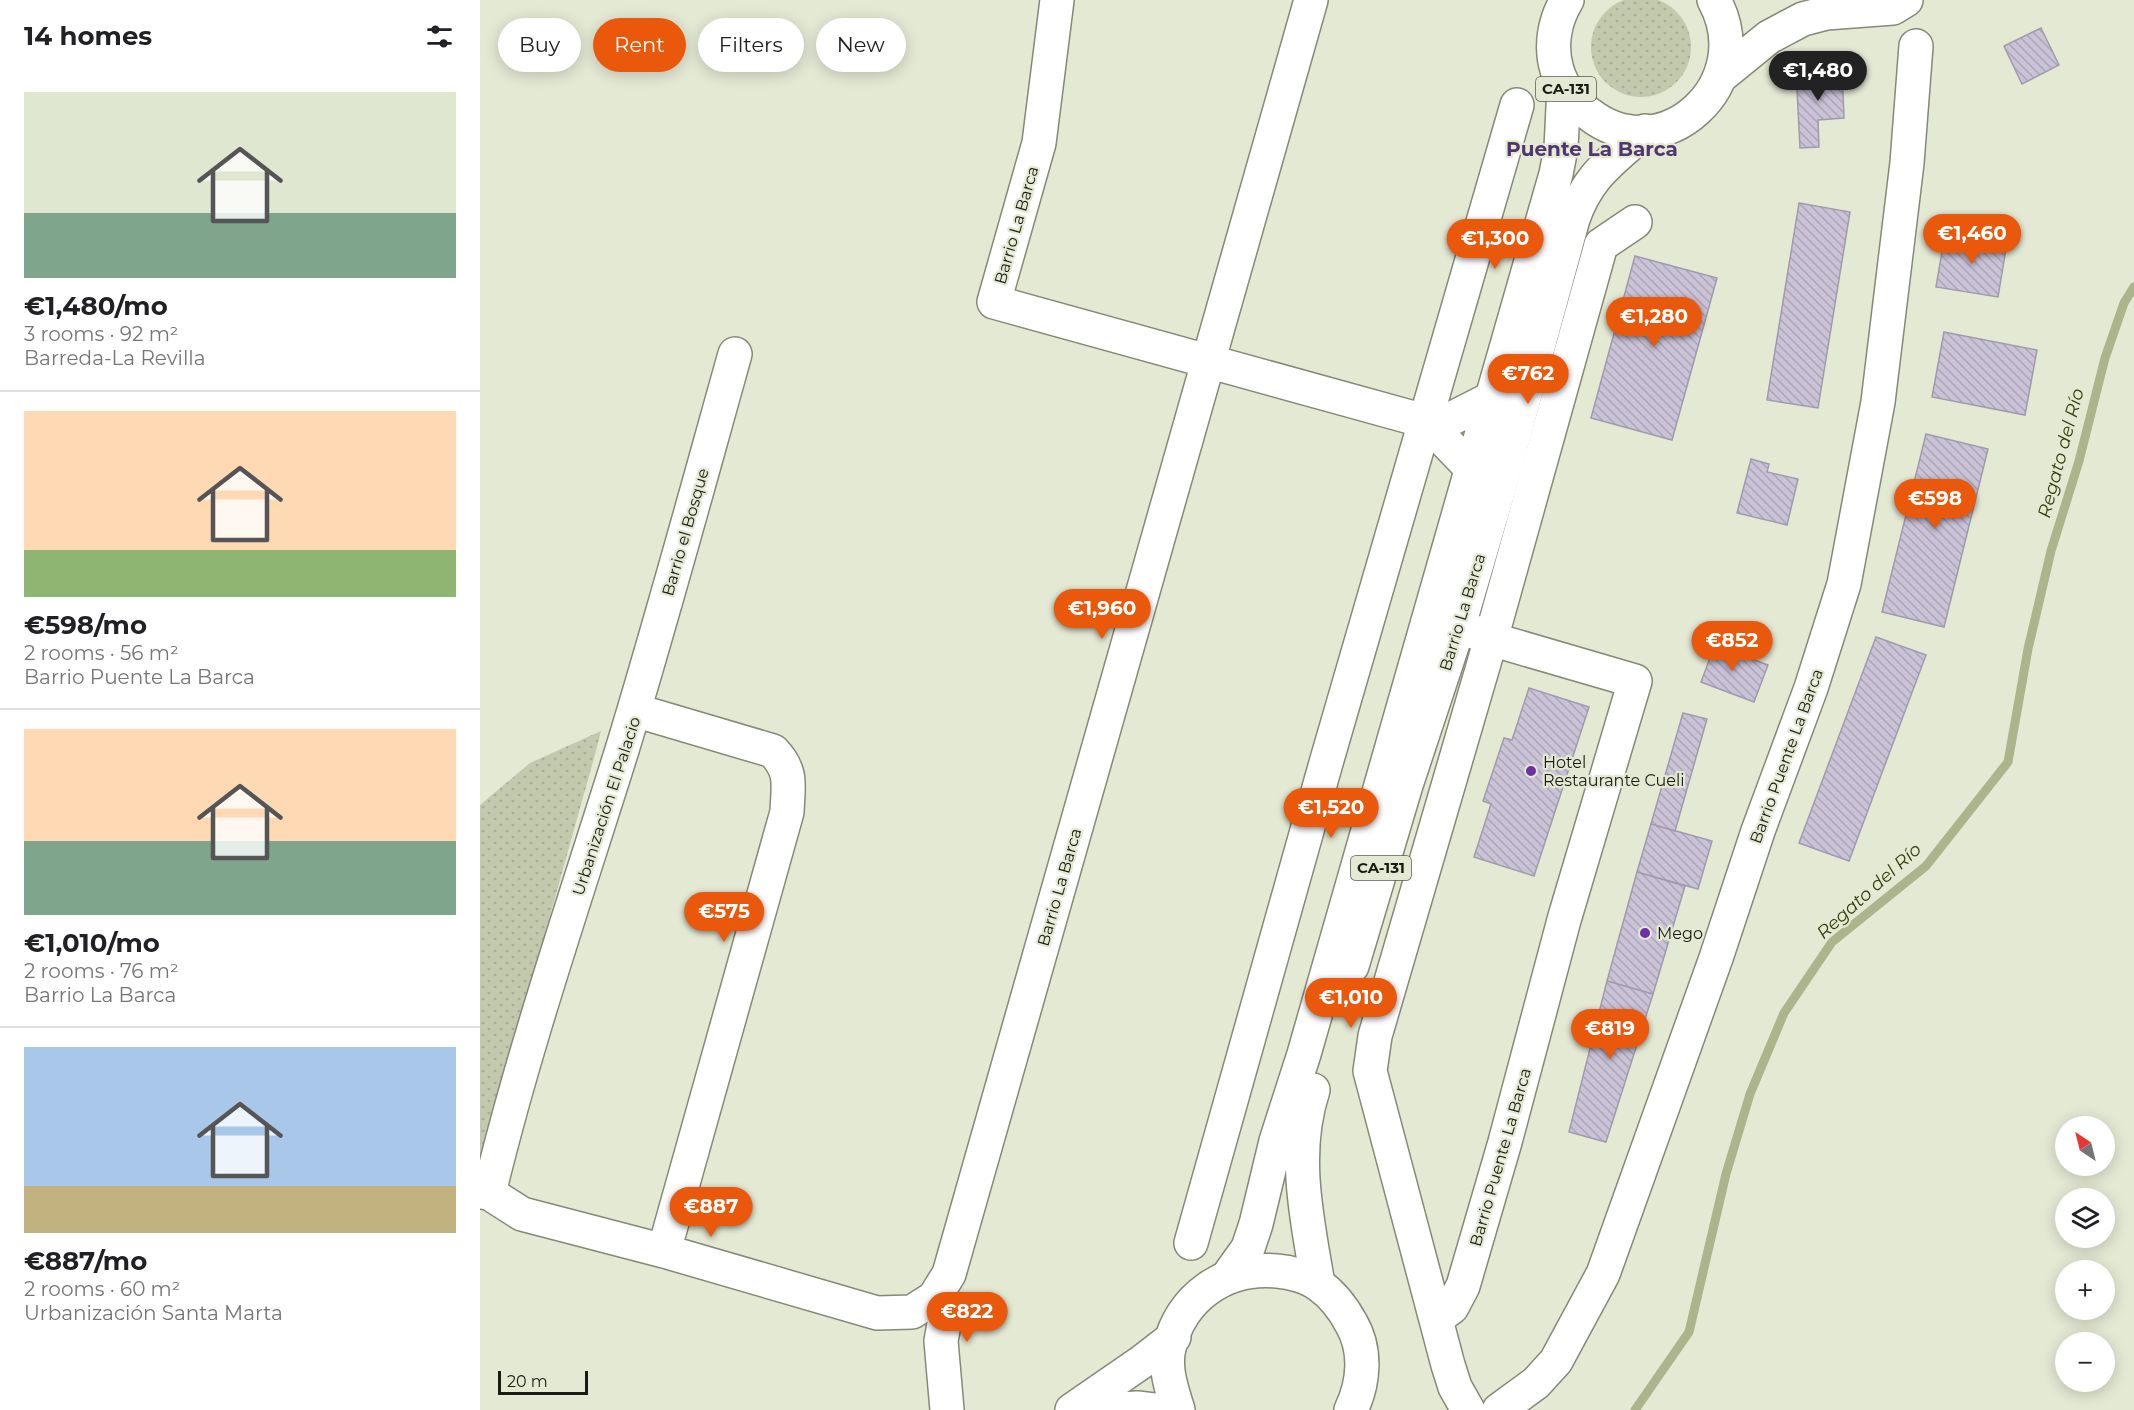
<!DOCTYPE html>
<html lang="en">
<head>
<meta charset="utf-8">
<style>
	:root { --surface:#fff; --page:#f2f2f2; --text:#202124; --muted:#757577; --line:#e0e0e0; --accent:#ea580c }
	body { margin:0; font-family:Montserrat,sans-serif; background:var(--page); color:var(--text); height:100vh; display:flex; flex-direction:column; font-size:22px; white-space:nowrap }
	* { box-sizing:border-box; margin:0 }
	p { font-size:20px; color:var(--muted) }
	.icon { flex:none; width:33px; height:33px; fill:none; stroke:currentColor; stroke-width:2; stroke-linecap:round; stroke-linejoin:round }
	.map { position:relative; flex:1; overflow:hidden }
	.drawer { display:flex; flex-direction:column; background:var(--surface); width:480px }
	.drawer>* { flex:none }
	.top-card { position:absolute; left:18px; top:18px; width:570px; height:54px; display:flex; gap:12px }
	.needle { width:39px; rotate:325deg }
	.controls { position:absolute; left:1575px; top:1116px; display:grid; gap:12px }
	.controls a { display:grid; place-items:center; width:60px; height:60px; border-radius:50%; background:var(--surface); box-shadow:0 3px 15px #0003; font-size:30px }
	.scale { position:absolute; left:18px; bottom:15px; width:90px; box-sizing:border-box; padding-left:6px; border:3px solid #1a1c14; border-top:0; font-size:16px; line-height:21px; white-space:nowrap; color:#1a1c14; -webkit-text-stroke:4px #e4e9d4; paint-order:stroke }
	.price { position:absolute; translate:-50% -51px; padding:0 14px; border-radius:21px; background:var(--accent); color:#fff; font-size:20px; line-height:39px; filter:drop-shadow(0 2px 3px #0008) }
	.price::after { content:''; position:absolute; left:50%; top:36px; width:18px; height:14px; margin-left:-9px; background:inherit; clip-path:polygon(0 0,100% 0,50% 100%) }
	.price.selected { background:#222; color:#fff }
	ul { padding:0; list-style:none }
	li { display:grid; align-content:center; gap:12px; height:318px; padding:0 24px }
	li+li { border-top:2px solid var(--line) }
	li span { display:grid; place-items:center; height:186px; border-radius:0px; color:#555 }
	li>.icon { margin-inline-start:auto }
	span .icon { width:108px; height:108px; fill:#fffc; stroke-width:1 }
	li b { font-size:26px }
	h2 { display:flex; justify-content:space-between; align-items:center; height:72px; padding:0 24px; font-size:26px }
	.pill { padding:0 21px; border-radius:27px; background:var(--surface); box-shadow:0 3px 15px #0003; font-size:21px; line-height:54px }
	.pill.selected { background:var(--accent); color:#fff }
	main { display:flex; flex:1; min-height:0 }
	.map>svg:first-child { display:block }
</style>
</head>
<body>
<main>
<section class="drawer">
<h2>14 homes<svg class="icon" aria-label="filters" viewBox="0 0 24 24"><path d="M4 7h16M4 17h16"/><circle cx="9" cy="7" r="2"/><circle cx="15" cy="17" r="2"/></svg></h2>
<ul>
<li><span style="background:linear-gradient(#dfe7d0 65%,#7fa58c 0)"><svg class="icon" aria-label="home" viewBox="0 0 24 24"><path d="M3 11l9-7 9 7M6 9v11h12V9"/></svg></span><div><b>€1,480/mo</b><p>3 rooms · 92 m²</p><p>Barreda-La Revilla</p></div></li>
<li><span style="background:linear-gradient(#ffd9b3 75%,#8fb573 0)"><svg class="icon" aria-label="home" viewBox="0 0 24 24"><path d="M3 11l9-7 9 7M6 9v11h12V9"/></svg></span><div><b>€598/mo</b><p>2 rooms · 56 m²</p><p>Barrio Puente La Barca</p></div></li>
<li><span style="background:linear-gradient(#ffd9b3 60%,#7fa58c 0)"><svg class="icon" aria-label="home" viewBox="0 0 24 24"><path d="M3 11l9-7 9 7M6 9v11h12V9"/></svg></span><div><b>€1,010/mo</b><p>2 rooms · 76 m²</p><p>Barrio La Barca</p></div></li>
<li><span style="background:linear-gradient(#a9c7e8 75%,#c2b280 0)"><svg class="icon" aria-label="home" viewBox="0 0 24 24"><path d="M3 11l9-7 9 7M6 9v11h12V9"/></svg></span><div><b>€887/mo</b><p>2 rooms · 60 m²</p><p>Urbanización Santa Marta</p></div></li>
</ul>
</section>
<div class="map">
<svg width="1654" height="1410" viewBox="0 0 1654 1410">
	<defs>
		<pattern id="grass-dots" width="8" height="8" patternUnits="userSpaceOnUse" patternTransform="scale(1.5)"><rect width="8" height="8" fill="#c3c9ad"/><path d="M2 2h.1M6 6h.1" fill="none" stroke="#a7ac94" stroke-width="1.8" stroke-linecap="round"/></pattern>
		<pattern id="building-back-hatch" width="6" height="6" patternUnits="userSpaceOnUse" patternTransform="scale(1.5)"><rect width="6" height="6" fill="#cac2d6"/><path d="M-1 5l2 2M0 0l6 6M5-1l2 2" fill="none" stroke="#ada6b7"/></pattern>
	</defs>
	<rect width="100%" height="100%" fill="#e4e9d4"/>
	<path fill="url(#grass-dots)" d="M1111 47a50 50 0 1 1 100 0a50 50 0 1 1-100 0Z
		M121,731L116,751L0,1166V805L50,763Z"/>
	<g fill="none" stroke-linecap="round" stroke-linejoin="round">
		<path stroke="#abb48a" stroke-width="9" d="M1155,1410L1209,1332L1246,1174L1270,1094L1304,1013L1352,942L1446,866L1528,762L1548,649L1571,551L1599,461L1625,358L1644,303L1654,287"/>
	</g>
	<path fill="url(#building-back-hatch)" stroke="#a19aad" stroke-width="1.5" d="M1561,28L1579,65L1542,84L1524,46Z
		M1362,68L1364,118L1338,120L1339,147L1320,148L1316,70Z
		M1319,203L1370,212L1338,408L1287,400Z
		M1465,234L1527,243L1518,297L1456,287Z
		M1155,256L1237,278L1192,440L1111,418Z
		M1464,332L1557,350L1545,415L1452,397Z
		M1446,434L1508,449L1464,627L1402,612Z
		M1271,459L1289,464L1287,472L1318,479L1307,525L1257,513Z
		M1396,637L1446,655L1369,861L1319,843Z
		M1223,641L1288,665L1274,702L1221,682L1230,658L1218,654Z
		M1049,688L1109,707L1054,876L994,857L1011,804L1003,801L1024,738L1032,740Z
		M1203,713L1227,719L1195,831L1171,824Z
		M1171,824L1232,841L1218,889L1157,872Z
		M1157,872L1205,886L1173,994L1127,981Z
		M1127,981L1173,994L1126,1142L1089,1132Z"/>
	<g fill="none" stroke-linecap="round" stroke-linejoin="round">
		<g stroke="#858976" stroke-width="36">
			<path id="minor" d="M577,0L559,143L514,302L959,425L1012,398
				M959,425L962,438L991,468
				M154,710L293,751C313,772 308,785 307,812L184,1251
				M0,1192L9,1193L42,1214L184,1251L397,1313L432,1312L454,1298L469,1274L831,0
				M9,1193C45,1044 96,897 142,750C182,619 218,486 255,354
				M711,1243L846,763L1037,105
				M454,1298L466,1313L461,1341L467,1410
				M956,1319L972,1307L983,1286L1025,1142L1084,920L1155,681L1011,639L992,631
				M988,1410L975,1387L968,1365L890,1071L895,1036L1011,639L1121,245L1155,222
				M1019,1410L1056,1383L1076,1361L1123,1274L1236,958L1278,831L1331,688L1364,584L1398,402L1427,163L1436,46"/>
		</g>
		<g stroke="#858976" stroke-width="36">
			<path id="major" d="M1087,0C1074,21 1070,47 1077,70C1083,89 1094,103 1109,114C1183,172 1280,83 1234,0
				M1241,76L1289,37L1323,19L1346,13L1413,8L1426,0
				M872,966L926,785L979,625L1025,468L1093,219C1108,175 1132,161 1165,131
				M833,1090C812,1154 827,1219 838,1284
				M748,1276L768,1248L776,1224L796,1141L824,1054L1076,174L1081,148L1084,87
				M592,1410L663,1361L694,1337
				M623,1410L657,1408L674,1410
				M698,1410C692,1390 684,1369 689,1348C701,1297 745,1266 797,1271C811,1272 828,1277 839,1285C853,1295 863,1308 871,1323C887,1350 884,1383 871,1410"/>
		</g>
		<use href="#minor" stroke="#fff" stroke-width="33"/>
		<use href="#major" stroke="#fff" stroke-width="33"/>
	</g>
	<g fill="#6e30a6" stroke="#e4e9d4" stroke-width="2">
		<circle cx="1051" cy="771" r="6"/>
		<circle cx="1165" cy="933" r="6"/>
	</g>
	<g text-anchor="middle" stroke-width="4.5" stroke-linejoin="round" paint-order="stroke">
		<g fill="#e4e9d4" stroke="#575a4e" stroke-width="1.5">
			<rect x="1056" y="77" width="60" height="24" rx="4.5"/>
			<rect x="871" y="856" width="60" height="24" rx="4.5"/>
		</g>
		<g font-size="15" font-weight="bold" fill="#1a1c14">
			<text x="1086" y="94">CA-131</text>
			<text x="901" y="873">CA-131</text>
		</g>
		<g font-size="16" fill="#1a1c14" stroke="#e4e9d4">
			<text transform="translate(536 225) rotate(-74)" y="6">Barrio La Barca</text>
			<text transform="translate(205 532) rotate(-74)" y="6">Barrio el Bosque</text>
			<text transform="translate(982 612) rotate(-73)" y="6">Barrio La Barca</text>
			<text transform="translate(1306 756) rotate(-70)" y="6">Barrio Puente La Barca</text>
			<text transform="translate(126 806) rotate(-72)" y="6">Urbanización El Palacio</text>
			<text transform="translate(579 887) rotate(-74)" y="6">Barrio La Barca</text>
			<text transform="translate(1020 1157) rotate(-74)" y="6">Barrio Puente La Barca</text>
		</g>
		<g font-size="16" fill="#1a1c14" stroke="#e4e9d4" text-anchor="start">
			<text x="1063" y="768">Hotel<tspan x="1063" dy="18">Restaurante Cueli</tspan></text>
			<text x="1177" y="939">Mego</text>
		</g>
		<g font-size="18" font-style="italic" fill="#353c09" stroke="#e4e9d4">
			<text transform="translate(1581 453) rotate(-75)" y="6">Regato del Río</text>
			<text transform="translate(1389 891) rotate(-42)" y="6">Regato del Río</text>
		</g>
		<g font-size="20" font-weight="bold" fill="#50356f" stroke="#e4e9d4">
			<text x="1112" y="156">Puente La Barca</text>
		</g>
	</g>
</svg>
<div class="controls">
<a><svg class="needle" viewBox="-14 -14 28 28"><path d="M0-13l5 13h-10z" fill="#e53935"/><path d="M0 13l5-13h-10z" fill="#757577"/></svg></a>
<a><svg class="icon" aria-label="layers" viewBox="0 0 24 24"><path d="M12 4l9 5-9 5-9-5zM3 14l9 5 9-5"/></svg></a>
<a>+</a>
<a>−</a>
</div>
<div class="scale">20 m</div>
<b class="price selected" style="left:1338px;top:102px">€1,480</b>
<b class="price" style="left:1492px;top:265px">€1,460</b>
<b class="price" style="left:1015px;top:270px">€1,300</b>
<b class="price" style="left:1174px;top:348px">€1,280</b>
<b class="price" style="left:1048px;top:405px">€762</b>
<b class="price" style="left:1455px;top:530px">€598</b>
<b class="price" style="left:622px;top:640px">€1,960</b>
<b class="price" style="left:1252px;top:672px">€852</b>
<b class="price" style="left:851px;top:839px">€1,520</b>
<b class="price" style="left:244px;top:943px">€575</b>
<b class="price" style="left:871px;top:1029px">€1,010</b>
<b class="price" style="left:1130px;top:1060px">€819</b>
<b class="price" style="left:231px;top:1238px">€887</b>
<b class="price" style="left:487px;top:1343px">€822</b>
<div class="top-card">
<a class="pill">Buy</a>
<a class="pill selected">Rent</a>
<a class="pill">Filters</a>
<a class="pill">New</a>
</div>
</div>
</main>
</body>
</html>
